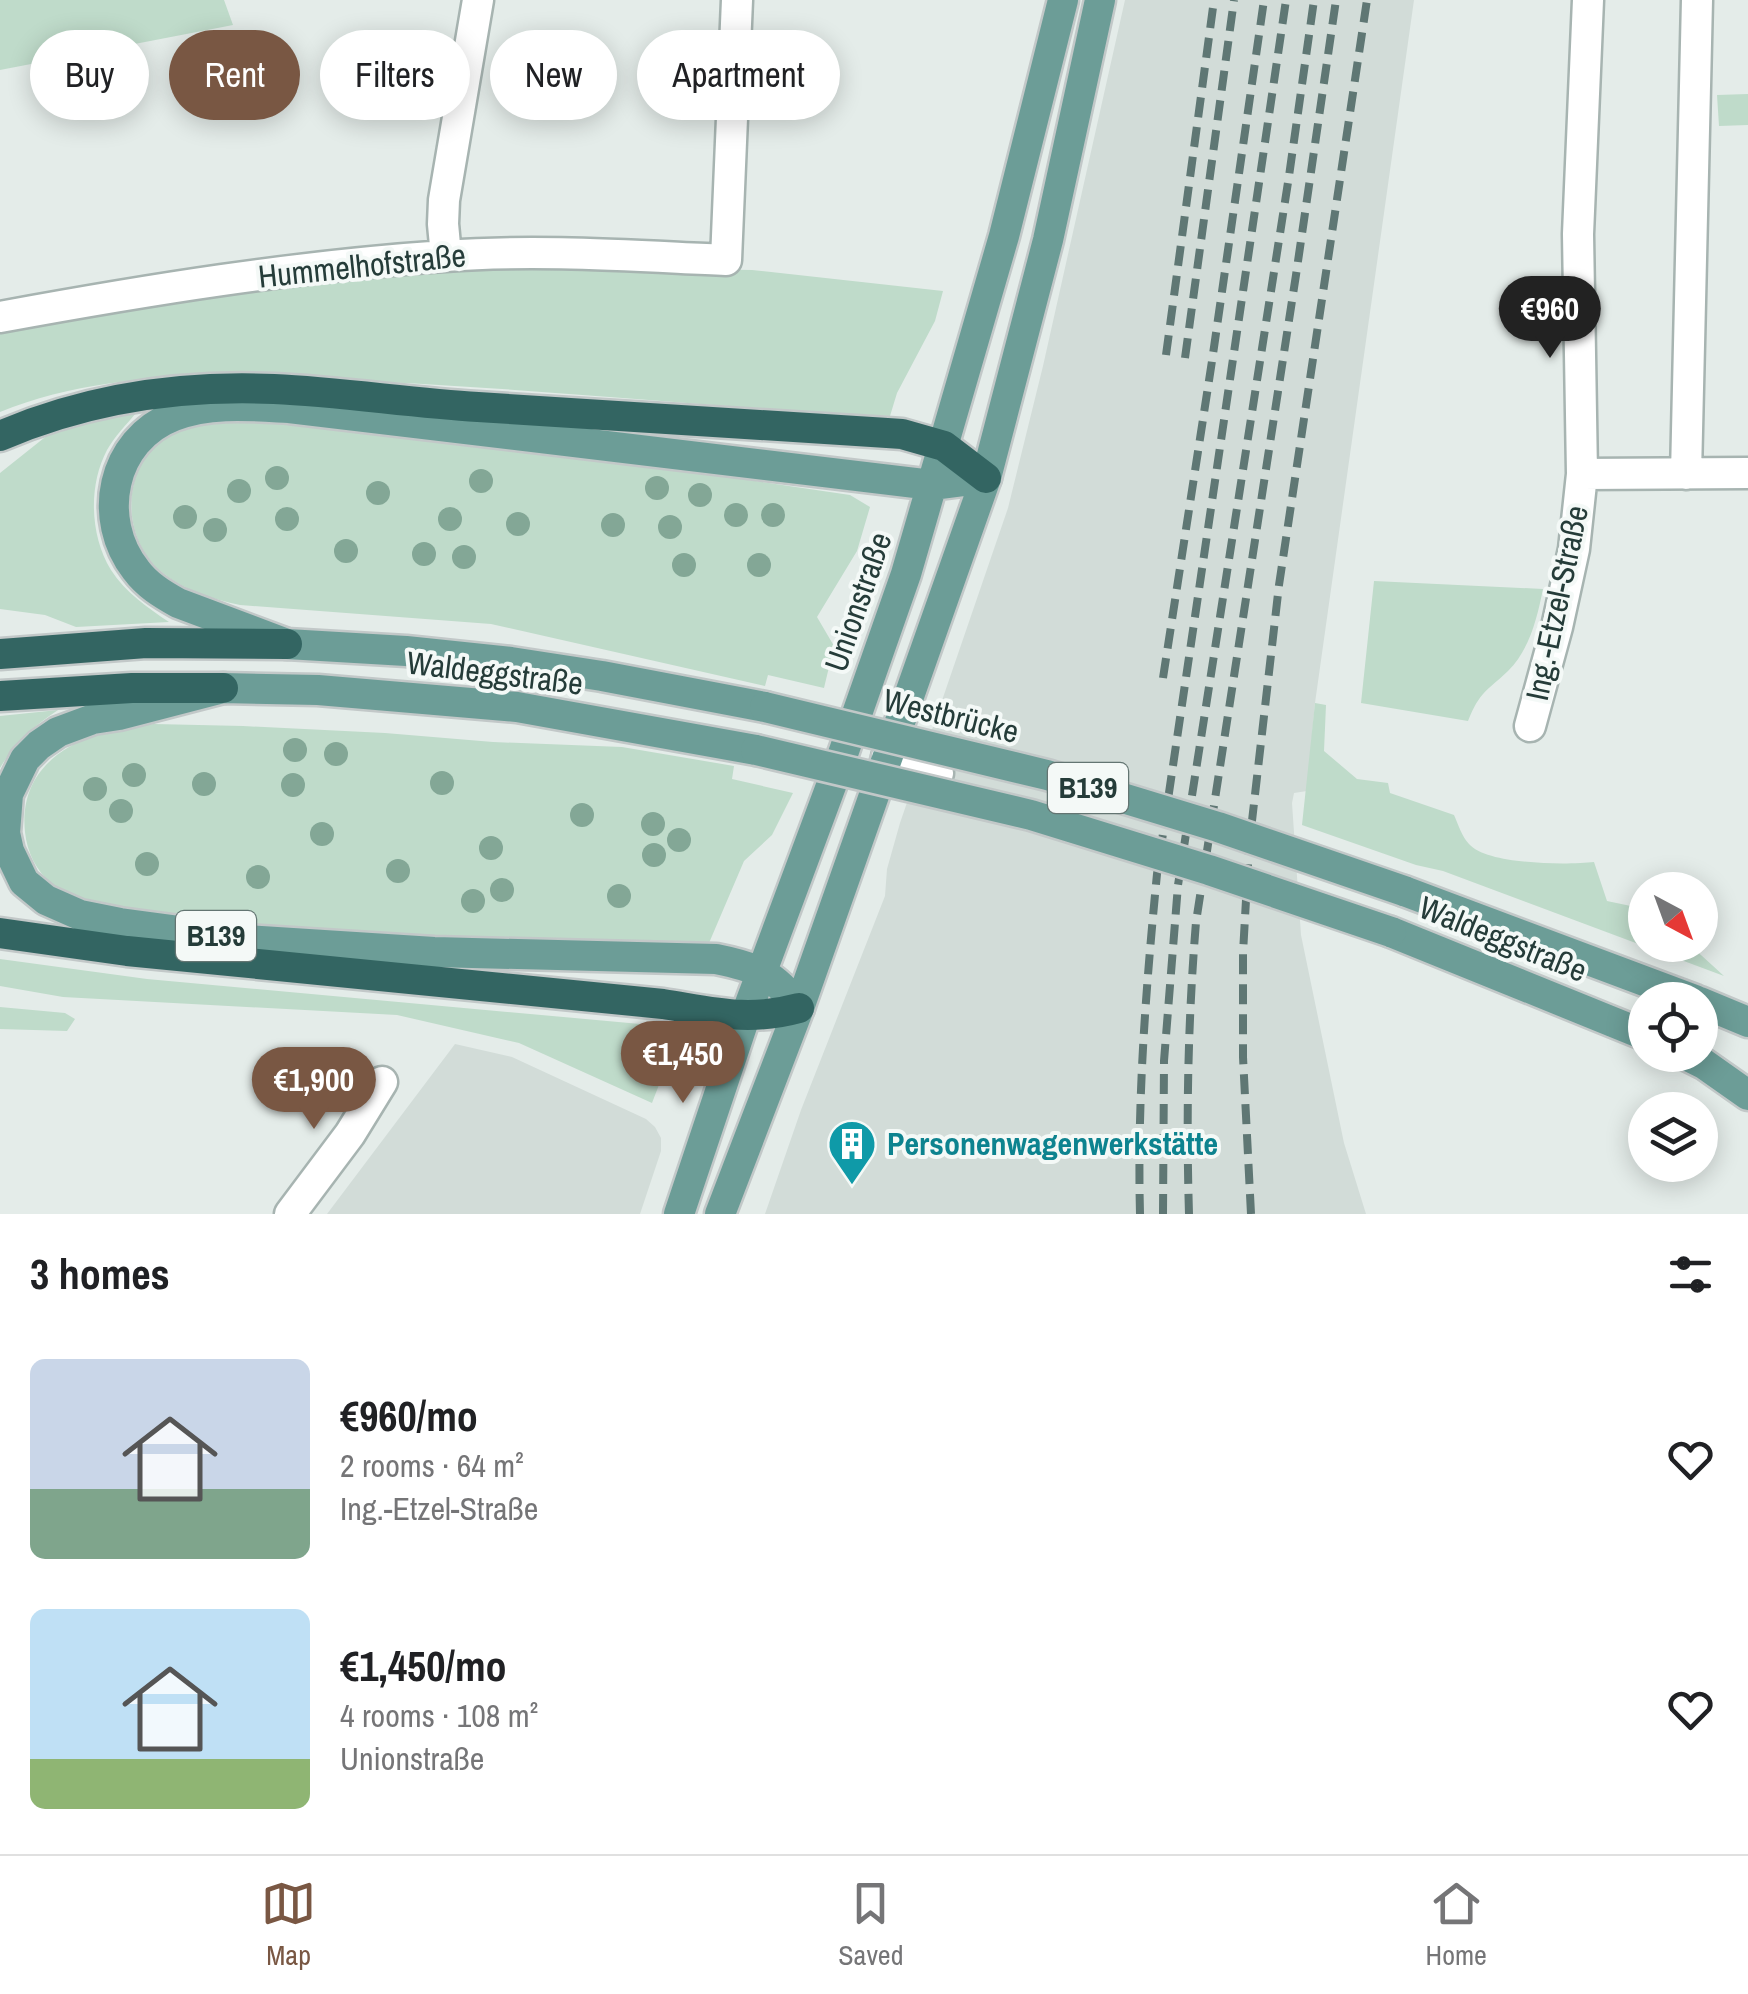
<!DOCTYPE html>
<html lang="en">
<head>
<meta charset="utf-8">
<style>
	:root { --surface:#fff; --page:#f6f6f6; --text:#202124; --muted:#757577; --line:#e0e0e0; --accent:#795743 }
	body { margin:0; font-family:"Archivo Narrow",sans-serif; background:var(--page); color:var(--text); height:100vh; display:flex; flex-direction:column; font-size:38px; white-space:nowrap }
	* { box-sizing:border-box; margin:0 }
	p { font-size:32px; color:var(--muted) }
	.icon { flex:none; width:55px; height:55px; fill:none; stroke:currentColor; stroke-width:2; stroke-linecap:round; stroke-linejoin:round }
	.map { position:relative; height:1214px; overflow:hidden }
	.side { display:flex; flex-direction:column; background:var(--surface); flex:1 }
	.side>* { flex:none }
	.guide { position:absolute; left:30px; top:30px; width:1000px; height:90px; display:flex; gap:20px }
	.needle { width:65px; rotate:139deg }
	.controls { position:absolute; left:1628px; top:872px; display:grid; gap:20px }
	.controls a { display:grid; place-items:center; width:90px; height:90px; border-radius:50%; background:var(--surface); box-shadow:0 5px 25px #0003; font-size:50px }
	.price { position:absolute; translate:-50% -85px; padding:0 22px; border-radius:35px; background:var(--accent); color:#fff; font-size:32px; line-height:65px; filter:drop-shadow(0 2px 5px #0008) }
	.price::after { content:''; position:absolute; left:50%; top:60px; width:30px; height:22px; margin-left:-15px; background:inherit; clip-path:polygon(0 0,100% 0,50% 100%) }
	.price.active { background:#222; color:#fff }
	ul { padding:0; list-style:none }
	li { display:flex; align-items:center; gap:30px; height:250px; padding:0 30px }
	li span { display:grid; place-items:center; flex:none; width:280px; height:200px; border-radius:15px; color:#555 }
	li>.icon { margin-inline-start:auto }
	span .icon { width:120px; height:120px; fill:#fffc; stroke-width:1 }
	li b { font-size:42px }
	h2 { display:flex; justify-content:space-between; align-items:center; height:120px; padding:0 30px; font-size:42px }
	.chip { padding:0 35px; border-radius:45px; background:var(--surface); box-shadow:0 5px 25px #0003; font-size:35px; line-height:90px }
	.chip.active { background:var(--accent); color:#fff }
	.menu { display:flex; justify-content:space-around; align-items:center; height:140px; border-top:2px solid var(--line); background:var(--surface); font-size:28px; color:var(--muted) }
	.menu a { display:grid; justify-items:center; gap:5px }
	.menu .active { color:var(--accent) }
	.map>svg:first-child { display:block }
</style>
</head>
<body>
<div class="map">
<svg width="1748" height="1214" viewBox="0 0 1748 1214">
	<rect width="100%" height="100%" fill="#e4ece9"/>
	<path fill="#d2dcd8" d="M1125,0H1414L1315,703L1307,791L1294,793L1292,803L1301,935L1344,1143L1366,1214H765L801,1110L885,896L887,869L900,823L1008,508L1043,366Z
		M455,1044L512,1057L646,1119L655,1127L661,1138V1151L640,1214H327Z"/>
	<path fill="#bfdbca" d="M0,0H224L233,25L0,70Z
		M1748,94V125L1719,126L1717,95Z
		M543,267L752,270L943,291L935,321L897,393L890,416C721,408 552,390 383,382C260,376 115,364 0,412V333C133,306 269,287 404,274C450,270 497,270 543,267Z
		M136,413C126,425 115,436 107,450C88,486 90,536 111,570C125,592 148,608 169,622L76,627L45,615L0,609V473L49,434L98,420Z
		M236,417L614,460L850,495L870,507L857,551L817,617L834,646L824,688L768,675L765,686L491,624L240,605C213,599 185,591 163,573C117,537 121,457 176,430C194,421 216,419 236,417Z
		M1374,581L1543,589C1537,618 1530,649 1508,671C1487,691 1480,691 1468,721L1361,703Z
		M1315,703L1326,705L1324,751L1357,779L1388,783L1390,793L1454,815C1458,824 1462,837 1469,844C1487,865 1567,865 1594,862L1607,901L1645,909V945H1690L1724,976L1443,871L1416,865L1302,825Z
		M58,710C34,726 15,742 0,768V716Z
		M154,724L243,726L385,733L493,742L622,747L734,766L732,779L793,793L772,835L744,861L709,943C529,939 347,939 168,915C132,910 81,909 52,884C36,871 27,852 25,832C17,755 92,728 154,724Z
		M0,959L147,979L662,1026L677,1038L652,1103L519,1043L397,1015L63,997L0,986Z
		M0,1007L65,1013L75,1019L67,1031L0,1029Z"/>
	<g fill="none" stroke-linecap="round" stroke-linejoin="round">
		<g stroke="#a7b4b1" stroke-width="35">
			<path id="minor" d="M446,256L443,224L444,200L478,0
				M0,317C147,290 295,266 445,256C538,249 633,256 726,260L737,0
				M1582,474L1748,473
				M1686,474L1697,0
				M1530,726L1557,627L1574,549L1582,474L1578,234L1588,0
				M887,757L938,773
				M290,1214L350,1134L382,1082"/>
		</g>
		<g stroke="#c2c8c8" stroke-width="35">
			<path id="major" d="M765,707L602,676L511,662L406,651L287,644L178,603C162,594 147,585 136,570C96,519 111,440 174,416C210,402 251,406 289,408L932,485L986,478
				M756,750L517,707L318,690L223,688L119,715L93,719L58,732L39,745L25,759L8,794L5,833L9,851L24,882L46,900L80,915L120,923L247,940L434,952L716,959C756,967 775,974 799,1008
				M1404,891L1695,1000
				M1391,932L1645,1035
				M1700,1002L1748,1022
				M1686,1055L1704,1064L1748,1095
				M679,1214L745,1017L844,751L906,574L1004,236L1063,0
				M720,1214L799,1008L986,478L1048,240L1100,0"/>
		</g>
		<g stroke="#c2c8c8" stroke-width="35">
			<path id="highway" d="M0,436C86,399 181,385 274,389C342,392 410,403 478,407C620,417 761,425 902,434L944,446L986,478
				M0,654L146,643L287,644
				M0,696L132,688H223
				M0,933L127,951L663,1004C714,1012 748,1022 799,1008"/>
		</g>
		<use href="#minor" stroke="#fff" stroke-width="30"/>
		<use href="#major" stroke="#6c9d97" stroke-width="30"/>
		<use href="#highway" stroke="#336562" stroke-width="30"/>
		<path stroke="#5f7774" stroke-width="8" stroke-dasharray="20 10" stroke-linecap="butt" d="M1166,355L1214,0
			M1185,358L1234,0
			M1163,678L1212,361L1264,0
			M1140,1214C1137,1100 1146,987 1157,874L1286,0
			M1163,1214L1164,1061L1178,885L1289,176L1314,0
			M1189,1214C1186,1116 1188,1020 1196,922L1296,275L1336,0
			M1251,1214L1243,1057V953L1249,847L1279,585L1367,0"/>
		<g stroke="#c2c8c8" stroke-width="35" stroke-linecap="butt">
			<path id="major-bridge" d="M765,707L1047,775L1218,827L1404,891
				M756,750L1031,815L1209,870L1391,932"/>
		</g>
		<use href="#major-bridge" stroke="#6c9d97" stroke-width="30"/>
	</g>
	<g fill="#83a796">
		<circle cx="277" cy="478" r="12"/>
		<circle cx="481" cy="481" r="12"/>
		<circle cx="657" cy="488" r="12"/>
		<circle cx="239" cy="491" r="12"/>
		<circle cx="378" cy="493" r="12"/>
		<circle cx="700" cy="495" r="12"/>
		<circle cx="736" cy="515" r="12"/>
		<circle cx="773" cy="515" r="12"/>
		<circle cx="185" cy="517" r="12"/>
		<circle cx="287" cy="519" r="12"/>
		<circle cx="450" cy="519" r="12"/>
		<circle cx="518" cy="524" r="12"/>
		<circle cx="613" cy="525" r="12"/>
		<circle cx="670" cy="527" r="12"/>
		<circle cx="215" cy="530" r="12"/>
		<circle cx="346" cy="551" r="12"/>
		<circle cx="424" cy="554" r="12"/>
		<circle cx="464" cy="557" r="12"/>
		<circle cx="684" cy="565" r="12"/>
		<circle cx="759" cy="565" r="12"/>
		<circle cx="295" cy="750" r="12"/>
		<circle cx="336" cy="754" r="12"/>
		<circle cx="134" cy="775" r="12"/>
		<circle cx="442" cy="783" r="12"/>
		<circle cx="204" cy="784" r="12"/>
		<circle cx="293" cy="785" r="12"/>
		<circle cx="95" cy="789" r="12"/>
		<circle cx="121" cy="811" r="12"/>
		<circle cx="582" cy="815" r="12"/>
		<circle cx="653" cy="824" r="12"/>
		<circle cx="322" cy="834" r="12"/>
		<circle cx="679" cy="840" r="12"/>
		<circle cx="491" cy="848" r="12"/>
		<circle cx="654" cy="855" r="12"/>
		<circle cx="147" cy="864" r="12"/>
		<circle cx="398" cy="871" r="12"/>
		<circle cx="258" cy="877" r="12"/>
		<circle cx="502" cy="890" r="12"/>
		<circle cx="619" cy="896" r="12"/>
		<circle cx="473" cy="901" r="12"/>
	</g>
	<defs>
		<g id="building-pin" transform="scale(2.5)"><path d="M0 17L-7.5 6A9.5 9.5 0 1 1 7.5 6Z" fill="#0f9aa8" stroke="#f4f9f7"/><path d="M-4-6H4V6H1V3H-1V6H-4ZM-2.5-4.3h1.7v1.8h-1.7ZM.8-4.3h1.7v1.8H.8ZM-2.5-1h1.7V.8h-1.7ZM.8-1h1.7V.8H.8Z" fill="#fff"/></g>
	</defs>
	<g fill-rule="evenodd">
		<use href="#building-pin" x="852" y="1144"/>
	</g>
	<g text-anchor="middle" stroke-width="8" stroke-linejoin="round" paint-order="stroke">
		<g fill="#f4f9f7" stroke="#637572" stroke-width="2.5">
			<rect x="1048" y="763" width="80" height="50" rx="8"/>
			<rect x="176" y="911" width="80" height="50" rx="8"/>
		</g>
		<g font-size="30" font-weight="bold" fill="#253c39">
			<text x="1088" y="798">B139</text>
			<text x="216" y="946">B139</text>
		</g>
		<g font-size="32" fill="#253c39" stroke="#f4f9f7">
			<text transform="translate(362 266) rotate(-6)" y="11">Hummelhofstraße</text>
			<text transform="translate(858 602) rotate(-71)" y="11">Unionstraße</text>
			<text transform="translate(1557 603) rotate(-78)" y="11">Ing.-Etzel-Straße</text>
			<text transform="translate(495 673) rotate(7)" y="11">Waldeggstraße</text>
			<text transform="translate(951 716) rotate(14)" y="11">Westbrücke</text>
			<text transform="translate(1503 939) rotate(22)" y="11">Waldeggstraße</text>
		</g>
		<g font-size="32" font-weight="bold" fill="#0d838f" stroke="#f4f9f7" text-anchor="start">
			<text x="887" y="1155">Personenwagenwerkstätte</text>
		</g>
	</g>
</svg>
<div class="controls">
<a><svg class="needle" viewBox="-14 -14 28 28"><path d="M0-13l5 13h-10z" fill="#e53935"/><path d="M0 13l5-13h-10z" fill="#757577"/></svg></a>
<a><svg class="icon" aria-label="locate" viewBox="0 0 24 24"><circle cx="12" cy="12" r="6"/><path d="M12 2v4M12 18v4M2 12h4M18 12h4"/></svg></a>
<a><svg class="icon" aria-label="layers" viewBox="0 0 24 24"><path d="M12 4l9 5-9 5-9-5zM3 14l9 5 9-5"/></svg></a>
</div>
<b class="price active" style="left:1550px;top:361px">€960</b>
<b class="price" style="left:683px;top:1106px">€1,450</b>
<b class="price" style="left:314px;top:1132px">€1,900</b>
<div class="guide">
<a class="chip">Buy</a>
<a class="chip active">Rent</a>
<a class="chip">Filters</a>
<a class="chip">New</a>
<a class="chip">Apartment</a>
</div>
</div>
<section class="side">
<h2>3 homes<svg class="icon" aria-label="filters" viewBox="0 0 24 24"><path d="M4 7h16M4 17h16"/><circle cx="9" cy="7" r="2"/><circle cx="15" cy="17" r="2"/></svg></h2>
<ul>
<li><span style="background:linear-gradient(#c9d6e8 65%,#7fa58c 0)"><svg class="icon" aria-label="home" viewBox="0 0 24 24"><path d="M3 11l9-7 9 7M6 9v11h12V9"/></svg></span><div><b>€960/mo</b><p>2 rooms · 64 m²</p><p>Ing.-Etzel-Straße</p></div><svg class="icon" aria-label="heart" viewBox="0 0 24 24"><path d="M12 20l-8-8c-3-5 5-10 8-4 3-6 11-1 8 4z"/></svg></li>
<li><span style="background:linear-gradient(#bfe0f5 75%,#8fb573 0)"><svg class="icon" aria-label="home" viewBox="0 0 24 24"><path d="M3 11l9-7 9 7M6 9v11h12V9"/></svg></span><div><b>€1,450/mo</b><p>4 rooms · 108 m²</p><p>Unionstraße</p></div><svg class="icon" aria-label="heart" viewBox="0 0 24 24"><path d="M12 20l-8-8c-3-5 5-10 8-4 3-6 11-1 8 4z"/></svg></li>
</ul>
</section>
<nav class="menu">
<a class="active"><svg class="icon" aria-label="map" viewBox="0 0 24 24"><path d="M3 6l6-2 6 2 6-2v14l-6 2-6-2-6 2zM9 4v14M15 6v14"/></svg>Map</a>
<a><svg class="icon" aria-label="saved" viewBox="0 0 24 24"><path d="M7 4h10v16l-5-4-5 4z"/></svg>Saved</a>
<a><svg class="icon" aria-label="home" viewBox="0 0 24 24"><path d="M3 11l9-7 9 7M6 9v11h12V9"/></svg>Home</a>
</nav>
</body>
</html>
